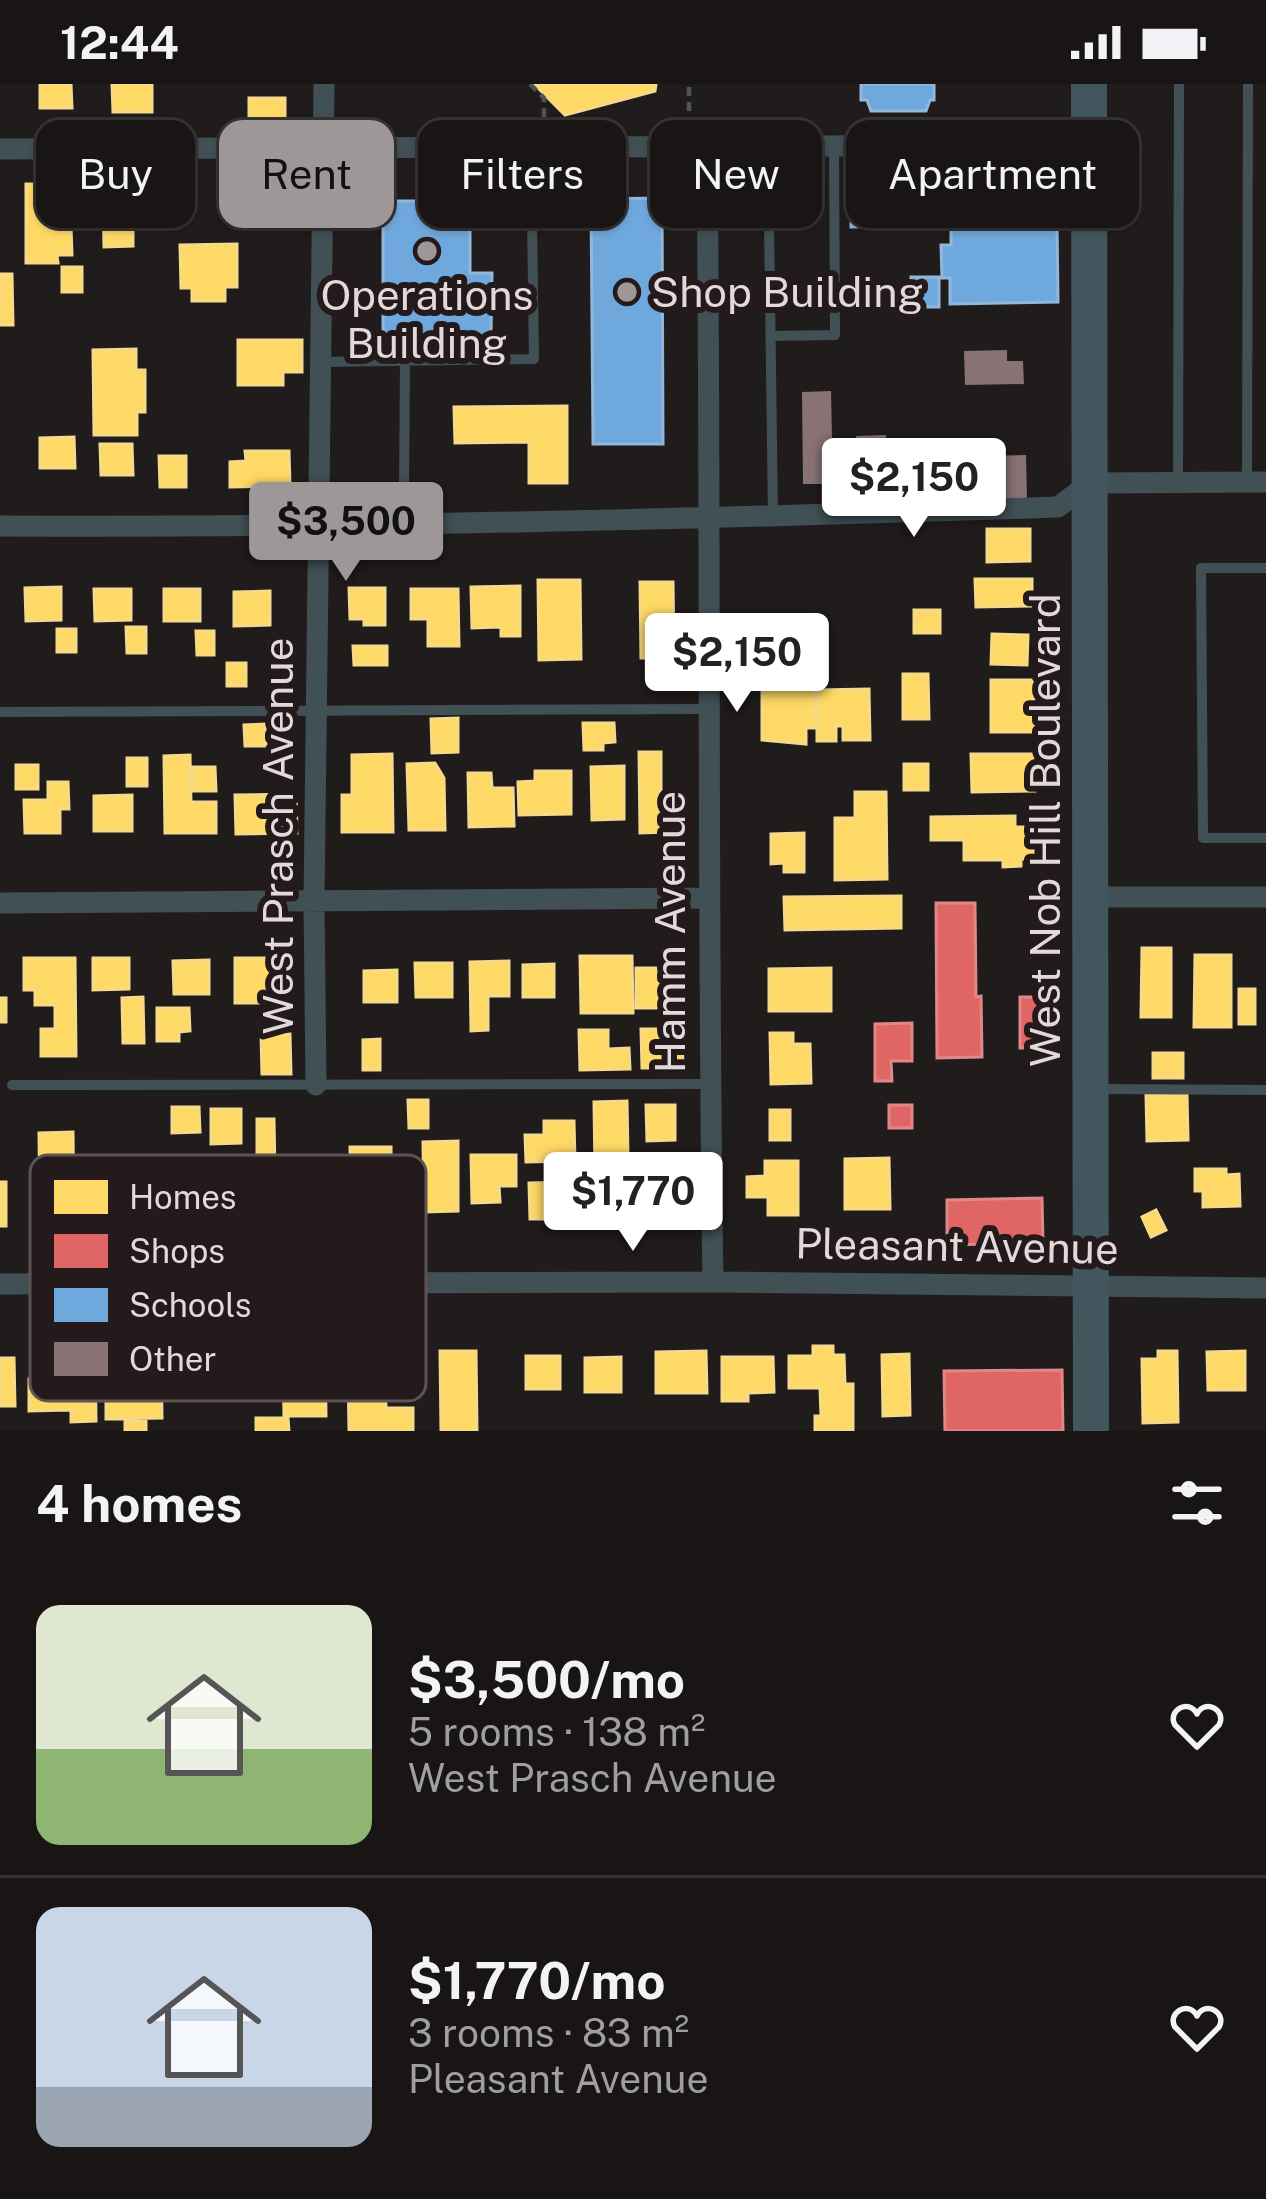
<!DOCTYPE html>
<html lang="en">
<head>
<meta charset="utf-8">
<style>
	:root { --surface:#191515; --page:#262222; --text:#f1f3f6; --muted:#9f9fa0; --line:#373434; --accent:#9e9798 }
	body { margin:0; font-family:"Public Sans",sans-serif; background:var(--page); color:var(--text); height:100vh; display:flex; flex-direction:column; font-size:45px; white-space:nowrap }
	* { box-sizing:border-box; margin:0 }
	p { font-size:39px; color:var(--muted) }
	.icon { flex:none; width:66px; height:66px; fill:none; stroke:currentColor; stroke-width:2; stroke-linecap:round; stroke-linejoin:round }
	.map { position:relative; height:1347px; overflow:hidden }
	.drawer { display:flex; flex-direction:column; background:var(--surface); flex:1 }
	.drawer>* { flex:none }
	.banner { position:absolute; left:36px; top:36px; width:1194px; height:108px; display:flex; gap:24px }
	.price { position:absolute; translate:-50% -102px; padding:0 27px; border-radius:12px; background:#fff; color:#222; font-size:39px; line-height:78px; filter:drop-shadow(0 3px 6px #0008) }
	.price::after { content:''; position:absolute; left:50%; top:72px; width:36px; height:27px; margin-left:-18px; background:inherit; clip-path:polygon(0 0,100% 0,50% 100%) }
	.price.selected { background:var(--accent); color:#111 }
	ul { padding:0; list-style:none }
	li { display:flex; align-items:center; gap:36px; height:300px; padding:0 36px }
	li+li { border-top:3px solid var(--line) }
	li span { display:grid; place-items:center; flex:none; width:336px; height:240px; border-radius:24px; color:#555 }
	li>.icon { margin-inline-start:auto }
	span .icon { width:144px; height:144px; fill:#fffc; stroke-width:1 }
	li b { font-size:51px }
	h2 { display:flex; justify-content:space-between; align-items:center; height:144px; padding:0 36px; font-size:51px }
	.tag { padding:0 42px; border-radius:24px; background:var(--surface); box-shadow:0 3px 9px #0004,0 0 0 3px var(--line); font-size:42px; line-height:108px }
	.tag.selected { background:var(--accent); color:#111 }
	.status { display:flex; justify-content:space-between; align-items:center; height:84px; padding:0 60px; background:var(--surface); direction:ltr }
	.status svg { height:33px; fill:currentColor }
	.map>svg:first-child { display:block }
</style>
</head>
<body>
<div class="status"><b>12:44</b><svg viewBox="0 0 49 12"><path d="M0 12V9h3v3zM5 12V6h3v6zM10 12V3h3v9zM15 12V0h3v12zM26 1h20v11H26zM47 4h2v5h-2z"/></svg></div>
<div class="map">
<svg width="1266" height="1347" viewBox="0 0 1266 1347">
	<rect width="100%" height="100%" fill="#211c1c"/>
	<path fill="#ffd966" stroke="#f6d989" stroke-width="3" d="M40,0H71L72,24H40Z
		M112,0H152V28H113Z
		M534,0H656L655,7L565,31Z
		M249,14H285V39L249,40Z
		M282,89V123L222,124L221,90Z
		M26,100H58V143H71L72,171H57L58,179H26Z
		M103,109H133V162L104,163Z
		M237,160V203H225V217H192V204H181L180,161Z
		M62,183H82V208H62Z
		M0,190H12L13,241H0Z
		M238,256H302V288H283V301H238Z
		M136,265V286H145V328H137V351H94L93,266Z
		M567,322V399H529V358L455,359L454,323Z
		M74,353L75,384H40V354Z
		M100,360H132L133,391H101Z
		M245,367H289L290,402L230,403V378L246,377Z
		M159,372H186V403H160Z
		M987,445H1030V477L987,478Z
		M975,495H1032V522L976,523Z
		M538,496H580L581,575L539,576Z
		M640,498H673L674,574H641Z
		M520,502V552H501V543L472,544L471,503Z
		M61,503V536L26,537L25,504Z
		M349,504H385V541H364V535H350Z
		M94,505H131V536L95,537Z
		M164,505H200V537H164Z
		M411,505H458L459,562H428V535H411Z
		M270,507V541L234,542V508Z
		M914,526H940V549H914Z
		M126,543H146V569H127Z
		M57,545H76V568H57Z
		M196,547H214V571H197Z
		M992,550L1028,551L1027,581L991,580Z
		M353,562H387V581H354Z
		M227,579H246V602H227Z
		M903,590H928L929,635H903Z
		M991,596H1034V648H991Z
		M815,605L816,644H806V660L762,656V606Z
		M869,605L870,656H843V642H836V657H817V606Z
		M458,634V668L432,669L431,635Z
		M583,639H614L615,658L603,659V666H584Z
		M265,640L266,662H245L244,641Z
		M639,668H661V710H667L668,748L640,749Z
		M392,670L393,748H342V711H352V671Z
		M971,670H1035V707L972,708Z
		M190,671L191,718H216V749H165L164,672Z
		M127,674H147V702H127Z
		M435,679L444,694L445,746H409L407,680Z
		M904,680H928V706H904Z
		M16,681H38V705H16Z
		M624,682V735L592,736L591,683Z
		M193,683H215L216,707H193Z
		M535,687H571V730L519,731L518,698L535,697Z
		M468,689H491L492,704H513L514,742L469,743Z
		M48,698H68L69,725H60V749H25L24,716H48Z
		M855,708H886L887,795L835,796V734H855Z
		M296,710L297,749L236,750L235,711Z
		M132,711V747H94V712Z
		M1015,732V743H1033V775H1021V782L1003,783V776H964V756H931V733Z
		M804,749V788H784V779L771,780V750Z
		M901,812V844L785,846L784,813Z
		M1142,864H1171V933H1141Z
		M1195,871H1231V943H1194Z
		M580,872H632L633,929H581Z
		M24,874H75L76,972H41V945H55V921H35V906H24Z
		M93,874H129V905L93,906Z
		M235,874H270V903H285V919H235Z
		M209,876V910H174L173,877Z
		M509,877V912H488V946L471,947L470,878Z
		M415,879H452V913H416Z
		M554,880V913H523V881Z
		M636,884H660V924H636Z
		M831,884V927H769V885Z
		M397,886V918H364V887Z
		M1239,905H1255V940H1239Z
		M143,913L144,959H123L122,914Z
		M0,914H6V938H0Z
		M157,924H189L190,947L179,948V957H157Z
		M641,945H682L683,984H642Z
		M579,946H608V965L629,964L630,985L580,986Z
		M770,949H793V960H810L811,999L771,1000Z
		M290,950L291,990H262L261,951Z
		M380,955V986H363V956Z
		M1153,969H1183V994H1153Z
		M1187,1010L1188,1056L1147,1057L1146,1011Z
		M408,1016H428V1044H409Z
		M627,1017L629,1131H586V1087H595L594,1018Z
		M646,1021H675V1056L647,1057Z
		M172,1023H199L200,1048L172,1049Z
		M211,1025H241V1059L211,1060Z
		M770,1026H790V1056H770Z
		M257,1035H274L275,1089H257Z
		M544,1037H574L575,1077L526,1078L525,1051H544Z
		M73,1048L74,1138H40L39,1049Z
		M458,1057V1127L424,1128L423,1058Z
		M350,1063H391V1137H351Z
		M471,1071H516V1102H499L500,1118L472,1119Z
		M889,1074L890,1125H845V1075Z
		M765,1077H798V1131H768V1113H747V1093L765,1092Z
		M690,1080V1119L643,1122L642,1081Z
		M1195,1085H1226V1091L1239,1090L1240,1122L1203,1123V1107H1195Z
		M0,1098H6V1142H0Z
		M575,1098L576,1135H530L529,1099Z
		M1156,1126L1166,1146L1151,1153L1142,1133Z
		M813,1262H833V1271H844L845,1300H853V1347H815V1332H821L820,1304H789V1272H813Z
		M61,1263H95L96,1337L71,1338V1326L29,1327V1295L50,1294L49,1281H61Z
		M440,1267H476L477,1347H441Z
		M706,1267L707,1309H656V1268Z
		M1158,1267H1177L1178,1338L1143,1339L1142,1275H1158Z
		M1245,1267V1306H1208L1207,1268Z
		M131,1269H161L162,1334L106,1335V1311H132Z
		M283,1270H325L326,1332H284Z
		M909,1270L910,1331L883,1332L882,1271Z
		M526,1272H560V1305H526Z
		M621,1273V1308H585V1274Z
		M722,1273H773L774,1308L748,1309V1317H722Z
		M0,1274H14L15,1322H0Z
		M348,1285H385L386,1324H413V1347H349Z
		M256,1334H288L289,1347H256Z
		M146,1336V1347H125V1337Z"/>
	<path fill="#e06666" stroke="#e08889" stroke-width="3" d="M936,819H975L976,913L981,912L982,973L937,974Z
		M1020,913H1053L1052,964H1020Z
		M912,939V977H891L892,997H875V940Z
		M889,1021H912V1044H889Z
		M1042,1114L1043,1159L947,1161V1116Z
		M1062,1286L1063,1347H945L944,1287Z"/>
	<path fill="#6fa8dc" stroke="#91b7db" stroke-width="3" d="M861,0H934V16H930L926,27H871L867,16H861Z
		M851,96H897L898,142L851,143Z
		M662,114L663,360H593L591,115Z
		M383,117H490V145H470V189H492L491,252H383Z
		M1057,135L1058,218L950,220V194H942L941,161H951V137Z
		M911,193H939V223H911Z"/>
	<path fill="#887275" d="M1007,266V277H1023L1024,300L965,301L964,267Z
		M831,307L833,400H803L802,308Z
		M886,351L887,390L857,391L856,352Z
		M1026,371L1027,416L967,417V372Z
		M954,388L955,415L921,416V389Z"/>
	<g fill="none" stroke-linecap="round" stroke-linejoin="round">
		<path stroke="#4e5558" stroke-width="4.5" stroke-dasharray="9 6" stroke-linecap="butt" d="M530,0L544,14V43
			M689,42V0"/>
		<path stroke="#415055" stroke-width="10" d="M938,62V97
			M1008,62V96
			M768,64L773,433
			M771,252L835,251L834,64
			M321,278L534,275L531,64
			M1178,398L1179,0
			M1247,398L1248,0
			M404,407L405,277
			M1266,484H1201L1203,754H1266
			M0,628L709,625
			M12,1001L710,1000
			M1100,1005L1266,1006"/>
		<path stroke="#415055" stroke-width="21" d="M0,65L1089,61
			M707,65C711,443 707,820 713,1198
			M0,442C353,444 705,435 1058,423L1090,399L1266,398
			M1090,813H1266
			M0,819L707,814
			M316,1001L314,817L324,0
			M0,1200L713,1198L1266,1204"/>
		<path stroke="#42565d" stroke-width="36" d="M1089,0L1091,1347"/>
	</g>
	<g fill="#9e9798" stroke="#24191b" stroke-width="4.5">
		<circle cx="427" cy="167" r="12"/>
		<circle cx="627" cy="208" r="12"/>
	</g>
	<g text-anchor="middle" stroke-width="12" stroke-linejoin="round" paint-order="stroke">
		<g font-size="42" fill="#e1d9da" stroke="#24191b" text-anchor="start">
			<text x="651" y="223">Shop Building</text>
			<text x="427" y="226" text-anchor="middle">Operations<tspan x="427" dy="48">Building</tspan></text>
		</g>
		<g font-size="42" fill="#e1d9da" stroke="#24191b">
			<text transform="translate(1045 746) rotate(-90)" y="15">West Nob Hill Boulevard</text>
			<text transform="translate(278 752) rotate(-90)" y="15">West Prasch Avenue</text>
			<text transform="translate(670 848) rotate(-90)" y="15">Hamm Avenue</text>
			<text transform="translate(957 1162) rotate(1)" y="15">Pleasant Avenue</text>
		</g>
	</g>
	<rect x="30" y="1071" width="396" height="246" rx="18" fill="#24191b" stroke="#5d5354" stroke-width="3"/>
	<rect x="54" y="1096" width="54" height="34" fill="#ffd966"/>
	<rect x="54" y="1150" width="54" height="34" fill="#e06666"/>
	<rect x="54" y="1204" width="54" height="34" fill="#6fa8dc"/>
	<rect x="54" y="1258" width="54" height="34" fill="#887275"/>
	<g font-size="33" fill="#e1d9da">
		<text x="129" y="1125">Homes</text>
		<text x="129" y="1179">Shops</text>
		<text x="129" y="1233">Schools</text>
		<text x="129" y="1287">Other</text>
	</g>
</svg>
<b class="price" style="left:914px;top:456px">$2,150</b>
<b class="price selected" style="left:346px;top:500px">$3,500</b>
<b class="price" style="left:737px;top:631px">$2,150</b>
<b class="price" style="left:633px;top:1170px">$1,770</b>
<div class="banner">
<a class="tag">Buy</a>
<a class="tag selected">Rent</a>
<a class="tag">Filters</a>
<a class="tag">New</a>
<a class="tag">Apartment</a>
</div>
</div>
<section class="drawer">
<h2>4 homes<svg class="icon" aria-label="filters" viewBox="0 0 24 24"><path d="M4 7h16M4 17h16"/><circle cx="9" cy="7" r="2"/><circle cx="15" cy="17" r="2"/></svg></h2>
<ul>
<li><span style="background:linear-gradient(#dfe7d0 60%,#8fb573 0)"><svg class="icon" aria-label="home" viewBox="0 0 24 24"><path d="M3 11l9-7 9 7M6 9v11h12V9"/></svg></span><div><b>$3,500/mo</b><p>5 rooms · 138 m²</p><p>West Prasch Avenue</p></div><svg class="icon" aria-label="heart" viewBox="0 0 24 24"><path d="M12 20l-8-8c-3-5 5-10 8-4 3-6 11-1 8 4z"/></svg></li>
<li><span style="background:linear-gradient(#c9d6e8 75%,#9aa5b1 0)"><svg class="icon" aria-label="home" viewBox="0 0 24 24"><path d="M3 11l9-7 9 7M6 9v11h12V9"/></svg></span><div><b>$1,770/mo</b><p>3 rooms · 83 m²</p><p>Pleasant Avenue</p></div><svg class="icon" aria-label="heart" viewBox="0 0 24 24"><path d="M12 20l-8-8c-3-5 5-10 8-4 3-6 11-1 8 4z"/></svg></li>
</ul>
</section>
</body>
</html>
